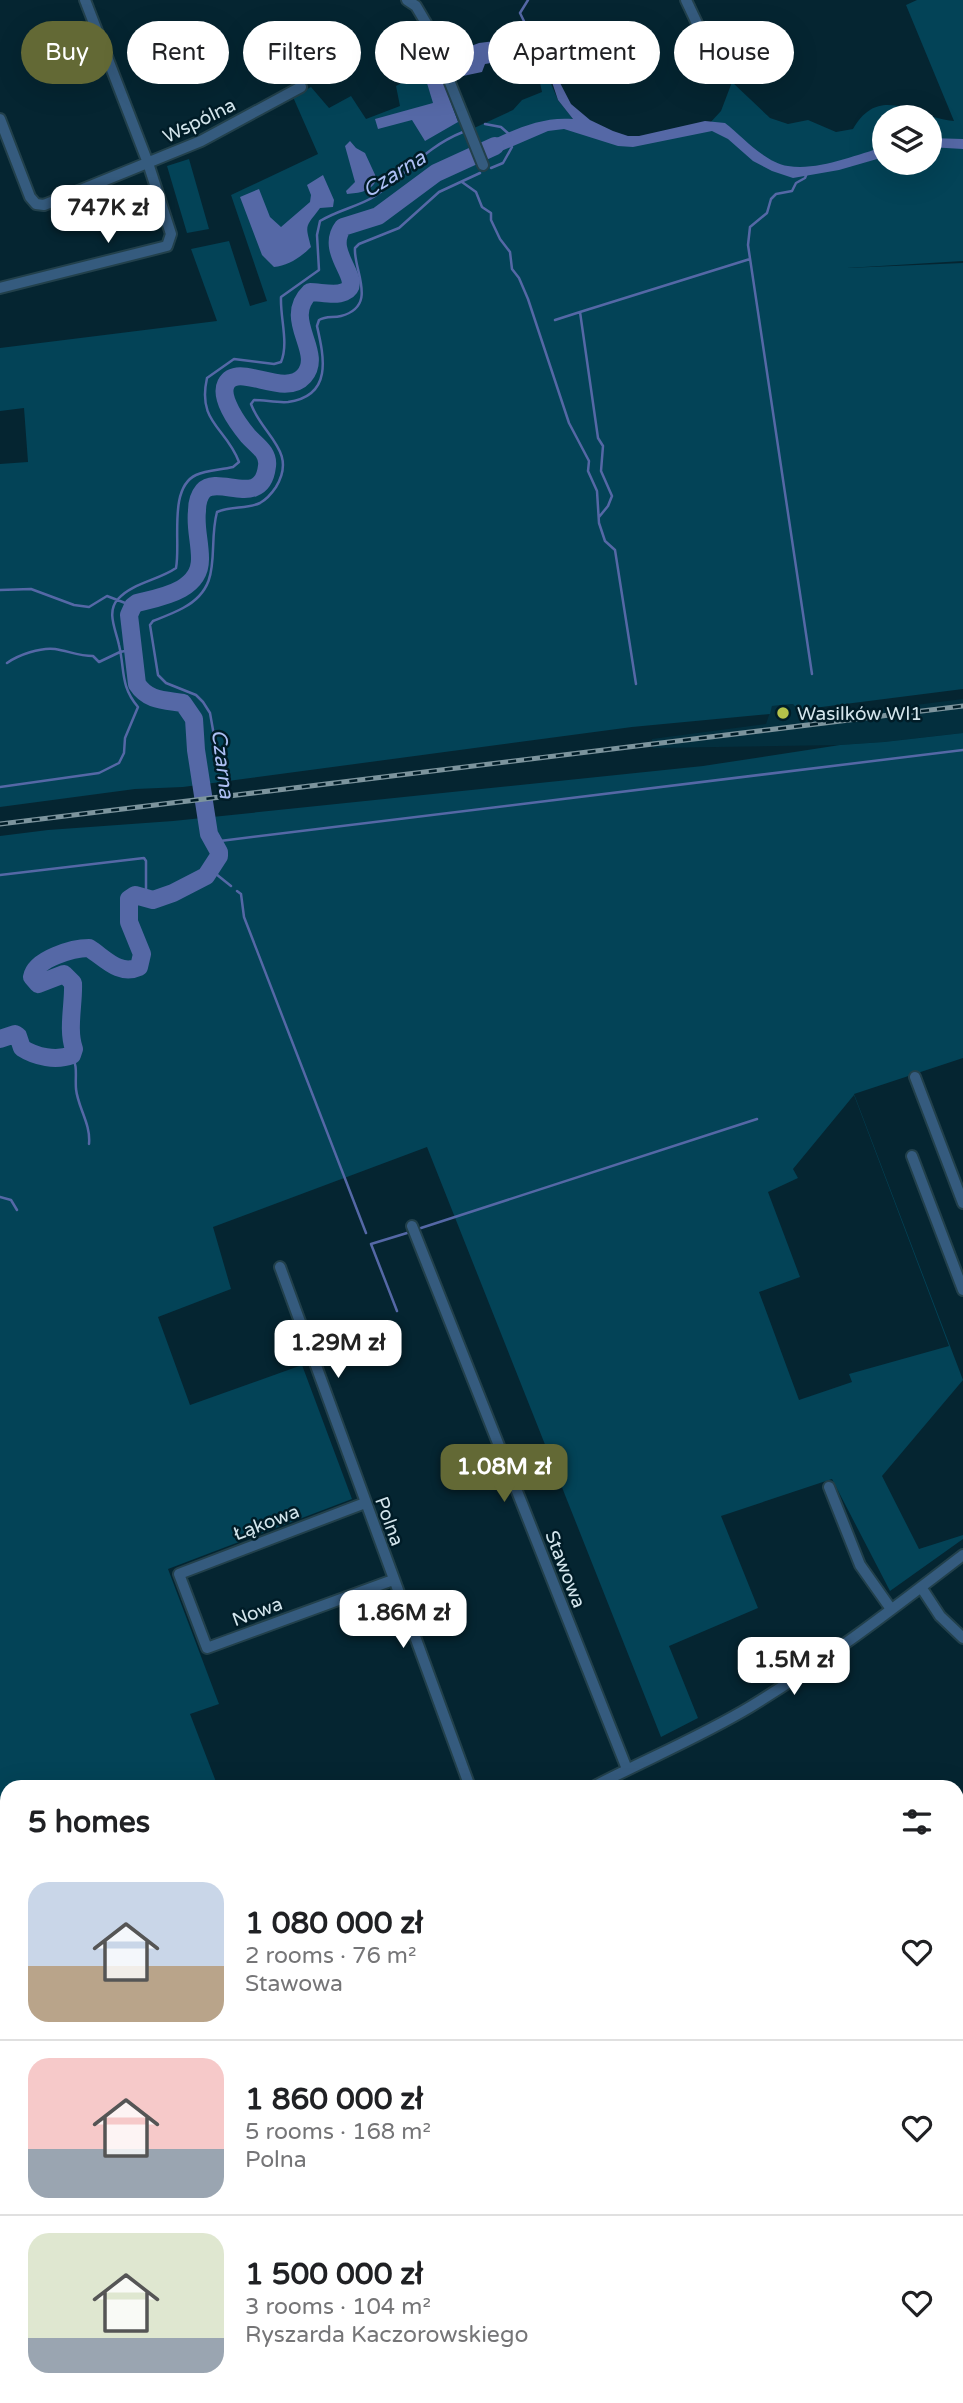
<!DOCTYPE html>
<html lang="en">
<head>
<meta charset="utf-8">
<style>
	:root { --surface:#fff; --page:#f2f2f2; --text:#202124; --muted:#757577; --line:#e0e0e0; --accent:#636935 }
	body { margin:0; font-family:"Varela Round",sans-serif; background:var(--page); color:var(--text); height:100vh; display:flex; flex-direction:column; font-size:26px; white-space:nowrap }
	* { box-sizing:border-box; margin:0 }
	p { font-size:23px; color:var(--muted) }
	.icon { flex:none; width:38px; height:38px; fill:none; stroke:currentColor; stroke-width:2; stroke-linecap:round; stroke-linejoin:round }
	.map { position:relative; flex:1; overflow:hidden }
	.panel { position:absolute; left:0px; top:1780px; width:964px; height:625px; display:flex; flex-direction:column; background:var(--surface); border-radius:21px 21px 0 0; box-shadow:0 7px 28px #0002 }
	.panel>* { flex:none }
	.guide { position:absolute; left:21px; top:21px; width:922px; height:63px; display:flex; gap:14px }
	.controls { position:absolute; left:872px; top:105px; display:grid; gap:14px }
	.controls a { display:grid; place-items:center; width:70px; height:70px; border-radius:50%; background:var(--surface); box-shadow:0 7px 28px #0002; font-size:35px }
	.price { position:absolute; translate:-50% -60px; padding:0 16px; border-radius:14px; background:#fff; color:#222; font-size:23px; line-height:46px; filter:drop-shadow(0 2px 4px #0008) }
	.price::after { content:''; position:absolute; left:50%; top:42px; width:21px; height:16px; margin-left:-10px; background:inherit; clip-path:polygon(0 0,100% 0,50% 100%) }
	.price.on { background:var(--accent); color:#fff }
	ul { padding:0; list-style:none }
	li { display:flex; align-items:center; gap:21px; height:175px; padding:0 28px }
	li+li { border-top:2px solid var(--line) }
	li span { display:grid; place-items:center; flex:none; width:196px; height:140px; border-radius:21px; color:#555 }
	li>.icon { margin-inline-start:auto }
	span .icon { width:84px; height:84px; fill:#fffc; stroke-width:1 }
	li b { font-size:30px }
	h2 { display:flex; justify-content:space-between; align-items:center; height:84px; padding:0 28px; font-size:30px }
	.tag { padding:0 24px; border-radius:32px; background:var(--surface); box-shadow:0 7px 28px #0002; font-size:24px; line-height:63px }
	.tag.on { background:var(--accent); color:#fff }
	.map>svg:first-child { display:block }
</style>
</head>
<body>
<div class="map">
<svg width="963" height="2403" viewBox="0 0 963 2403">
	<rect width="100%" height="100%" fill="#052531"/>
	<path fill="#032f3e" d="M963,699V733L884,742L840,745L653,748L652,739L766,724L772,706L793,704L804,719Z"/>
	<path fill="#034357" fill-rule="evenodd" d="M917,0H963V261L847,268L963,263V689L798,710L793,704L772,706L770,714L632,727L183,787L135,789L0,807V464L28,462L24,408L0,411V348L217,321L191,249L229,241L250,306L267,301L231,195L318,154L293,97L311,87L329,108L351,96L366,119L400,106L396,86L444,60L472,129L513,110L522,100L542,92L538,74L545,70L558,100L574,120L634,142L709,124L721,111L732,82L770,118L788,124L808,120L836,132L853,129C880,82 915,118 954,121L906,5ZM884,117H929V163H884Z
		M189,159L209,229L187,233L167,166Z
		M963,733V1058L854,1094L963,1380L882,1476L919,1549L963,1535V1539L890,1591L832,1479L721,1516L758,1608L669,1646L698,1718L661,1737L427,1147L213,1227L231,1289L158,1317L190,1405L302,1365L352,1499L168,1569L219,1704L190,1714L218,1787H7V1889L0,1878V836L48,830L173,821L703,766L840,745L884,742ZM854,1095L949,1346L849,1374L852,1382L799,1400L759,1292L800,1277L768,1192L798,1178L793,1169Z
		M0,1909L7,1920V2008L0,2012Z
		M963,1951V2123L957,2126V1953Z
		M0,2352H7V2398H588L590,2403H0Z
		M963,2370V2403H882L895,2398H957V2372Z"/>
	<path fill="#5568a6" d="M511,39H525L528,42L526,48L529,54L522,55C518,66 504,65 494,68L491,63L485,64L482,72L463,76L458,69L455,52L479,43L495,41L496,44L508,42Z
		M539,52L546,56L571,104L590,120L613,131L628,136H639L705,121L725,123C743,137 764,162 788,166C818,171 855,155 884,147V157L839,170L793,178L772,171L753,161L728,139L712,131L633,147L618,146L564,129L548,131L485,158L480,146C509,132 539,116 573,119L558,100L552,82L537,60Z
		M437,65L458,122L425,141L412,120L378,129L375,119L433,103L423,70Z
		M929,138L963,139V149L929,147Z
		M350,141L356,148L365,153L377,179C371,192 359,193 347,194L346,191L355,182L345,146Z
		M323,175L334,200L333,207L320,208C305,228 305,224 311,247C301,257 288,266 274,267L262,255L240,197L259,189L270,217L281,227L310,202L311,195L307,185Z"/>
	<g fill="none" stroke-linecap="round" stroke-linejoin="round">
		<path stroke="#5568a6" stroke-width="2.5" d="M528,0L520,13L539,52
			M485,124L501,127L510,135
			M491,168L503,163L512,147
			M807,173L805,178L796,183L792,191L776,194L771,199L767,213L750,227L748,245L812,674
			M462,182L476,192L482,207L491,213V220L500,239L510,252L512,269L519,278L528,299L569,423L589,461L588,471L597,491L599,523L605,541L615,550L636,684
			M555,320L580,312
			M599,517L608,506L612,496L601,471L603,446L598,438L580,312L750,259
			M0,590L31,589L74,605L89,607L107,596L133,606
			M7,663C18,655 41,647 55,649C68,651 79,656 93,656L99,662L120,652L135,649
			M216,747L210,713L203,702L196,695L166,683L158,675L150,625L153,621C163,617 174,613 183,608C225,586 207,549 217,512C231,506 247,509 260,503C267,499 272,493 276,487C298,451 262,435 251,404L254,400C265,400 277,403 288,402C333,396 324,357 317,326L319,320C326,316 333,318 341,316C379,306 353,270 355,248L359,244L399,228L439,192L480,173
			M0,787L99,773L119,763L124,753L125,738L138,707C120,686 125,670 119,645C116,630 106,612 118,599C132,583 159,580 176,568C181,543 168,488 196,475C207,470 221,470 233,467L239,462C226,427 197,423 207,378L234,359L274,364L281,362C289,343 280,318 281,297L319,270L317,235L320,221C338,210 360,206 375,196C407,174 425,147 463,132
			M212,842L963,750
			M211,870L231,886
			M0,875L144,858L146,861V898
			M237,891L241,894L244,917L366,1233
			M72,1055C78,1067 75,1076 76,1089C78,1108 91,1124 89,1144
			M0,1197L11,1200L17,1210
			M421,1228L757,1119
			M371,1244L397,1311
			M371,1244L407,1233
			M0,1878L7,1889
			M146,2398L150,2403"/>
		<path stroke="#5568a6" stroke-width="18" d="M0,1039L15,1034L18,1036L22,1048C36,1057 56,1061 72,1055L74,1049C67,1029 74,1004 73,983L64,974L38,984L32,977C35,959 73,948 89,948C105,958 119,976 139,967L142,954L129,922V899L135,895L153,900L173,893L206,876L219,856V852L209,834L196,750L194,719L183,703C164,700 148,701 137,684L129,615L133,606L137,603C161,597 201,591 200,558C200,542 195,527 197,511C197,504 198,497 203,491C218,474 262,510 267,466C269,452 256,445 248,436C239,425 219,398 226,384C238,361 284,399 304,376C325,352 281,320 310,292C320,292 335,296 344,292C367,282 323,253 343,227L378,216L436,173L495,146"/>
		<g stroke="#22404b" stroke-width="14">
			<path id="minor" d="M407,0L416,6L426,23L483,165
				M686,0L703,36
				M0,119L30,197L36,204L44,205L201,141L301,87
				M0,288L167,246L171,234L148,163L85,0
				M915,1077L963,1203
				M912,1156L963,1290
				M412,1226L627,1769
				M280,1267L470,1787
				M829,1487L860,1565L891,1609
				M365,1503L179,1574L207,1648L393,1580
				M921,1587L940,1616L963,1638
				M593,1787C645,1760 700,1737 750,1707C824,1662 894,1608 963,1555
				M0,2095L7,2091
				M957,2181L963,2179
				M957,2368L963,2366
				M715,2398L717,2403
				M871,2403L885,2398"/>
		</g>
		<use href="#minor" stroke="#355b7e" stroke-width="10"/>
		<g stroke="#7c949d" stroke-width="5">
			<path id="rail" d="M0,824L963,706"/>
		</g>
		<use href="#rail" stroke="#001c27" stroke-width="2.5" stroke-dasharray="8" stroke-linecap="butt"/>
	</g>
	<circle fill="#b4c24a" stroke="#001c27" stroke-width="2.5" cx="783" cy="713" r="7"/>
	<g text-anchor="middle" stroke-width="5" stroke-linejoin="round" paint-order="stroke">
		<g font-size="19" fill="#d3e5ec" stroke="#001c27">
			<text transform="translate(199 120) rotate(-26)" y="7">Wspólna</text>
			<text transform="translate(390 1521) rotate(70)" y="7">Polna</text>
			<text transform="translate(266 1522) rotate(-21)" y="7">Łąkowa</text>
			<text transform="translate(566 1569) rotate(69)" y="7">Stawowa</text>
			<text transform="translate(257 1611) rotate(-20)" y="7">Nowa</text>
		</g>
		<g font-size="19" fill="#d3e5ec" stroke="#001c27" text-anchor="start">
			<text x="797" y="720">Wasilków Wl1</text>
		</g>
		<g font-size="21" font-style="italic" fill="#adbff4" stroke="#001c27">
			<text transform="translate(394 174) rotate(-32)" y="7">Czarna</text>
			<text transform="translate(223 764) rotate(83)" y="7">Czarna</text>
		</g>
	</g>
</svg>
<div class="controls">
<a><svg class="icon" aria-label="layers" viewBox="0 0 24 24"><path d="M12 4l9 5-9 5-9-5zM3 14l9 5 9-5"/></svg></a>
</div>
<b class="price" style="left:108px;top:245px">747K zł</b>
<b class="price" style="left:338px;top:1380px">1.29M zł</b>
<b class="price on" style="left:504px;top:1504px">1.08M zł</b>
<b class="price" style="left:403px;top:1650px">1.86M zł</b>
<b class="price" style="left:794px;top:1697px">1.5M zł</b>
<div class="guide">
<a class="tag on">Buy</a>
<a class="tag">Rent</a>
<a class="tag">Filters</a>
<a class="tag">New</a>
<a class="tag">Apartment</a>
<a class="tag">House</a>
</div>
<section class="panel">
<h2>5 homes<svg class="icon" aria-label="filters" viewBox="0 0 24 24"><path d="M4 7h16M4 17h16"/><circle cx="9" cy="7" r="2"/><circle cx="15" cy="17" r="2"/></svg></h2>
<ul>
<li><span style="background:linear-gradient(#c9d6e8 60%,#b9a48a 0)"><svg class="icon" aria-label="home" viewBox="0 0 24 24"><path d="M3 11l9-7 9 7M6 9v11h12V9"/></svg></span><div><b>1 080 000 zł</b><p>2 rooms · 76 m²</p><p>Stawowa</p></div><svg class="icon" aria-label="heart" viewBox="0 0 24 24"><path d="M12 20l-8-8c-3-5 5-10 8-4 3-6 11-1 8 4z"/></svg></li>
<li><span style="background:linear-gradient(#f6c9c9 65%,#9aa5b1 0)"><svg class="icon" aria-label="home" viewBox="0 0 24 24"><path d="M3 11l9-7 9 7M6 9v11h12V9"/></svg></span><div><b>1 860 000 zł</b><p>5 rooms · 168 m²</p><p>Polna</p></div><svg class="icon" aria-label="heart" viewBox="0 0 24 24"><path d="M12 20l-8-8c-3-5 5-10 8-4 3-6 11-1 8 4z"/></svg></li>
<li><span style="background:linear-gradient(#dfe7d0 75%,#9aa5b1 0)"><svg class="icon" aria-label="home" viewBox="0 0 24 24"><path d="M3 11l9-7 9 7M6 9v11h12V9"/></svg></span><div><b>1 500 000 zł</b><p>3 rooms · 104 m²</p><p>Ryszarda Kaczorowskiego</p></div><svg class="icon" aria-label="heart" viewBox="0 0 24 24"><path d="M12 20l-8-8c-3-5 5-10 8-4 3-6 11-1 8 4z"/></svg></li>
</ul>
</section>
</div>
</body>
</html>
